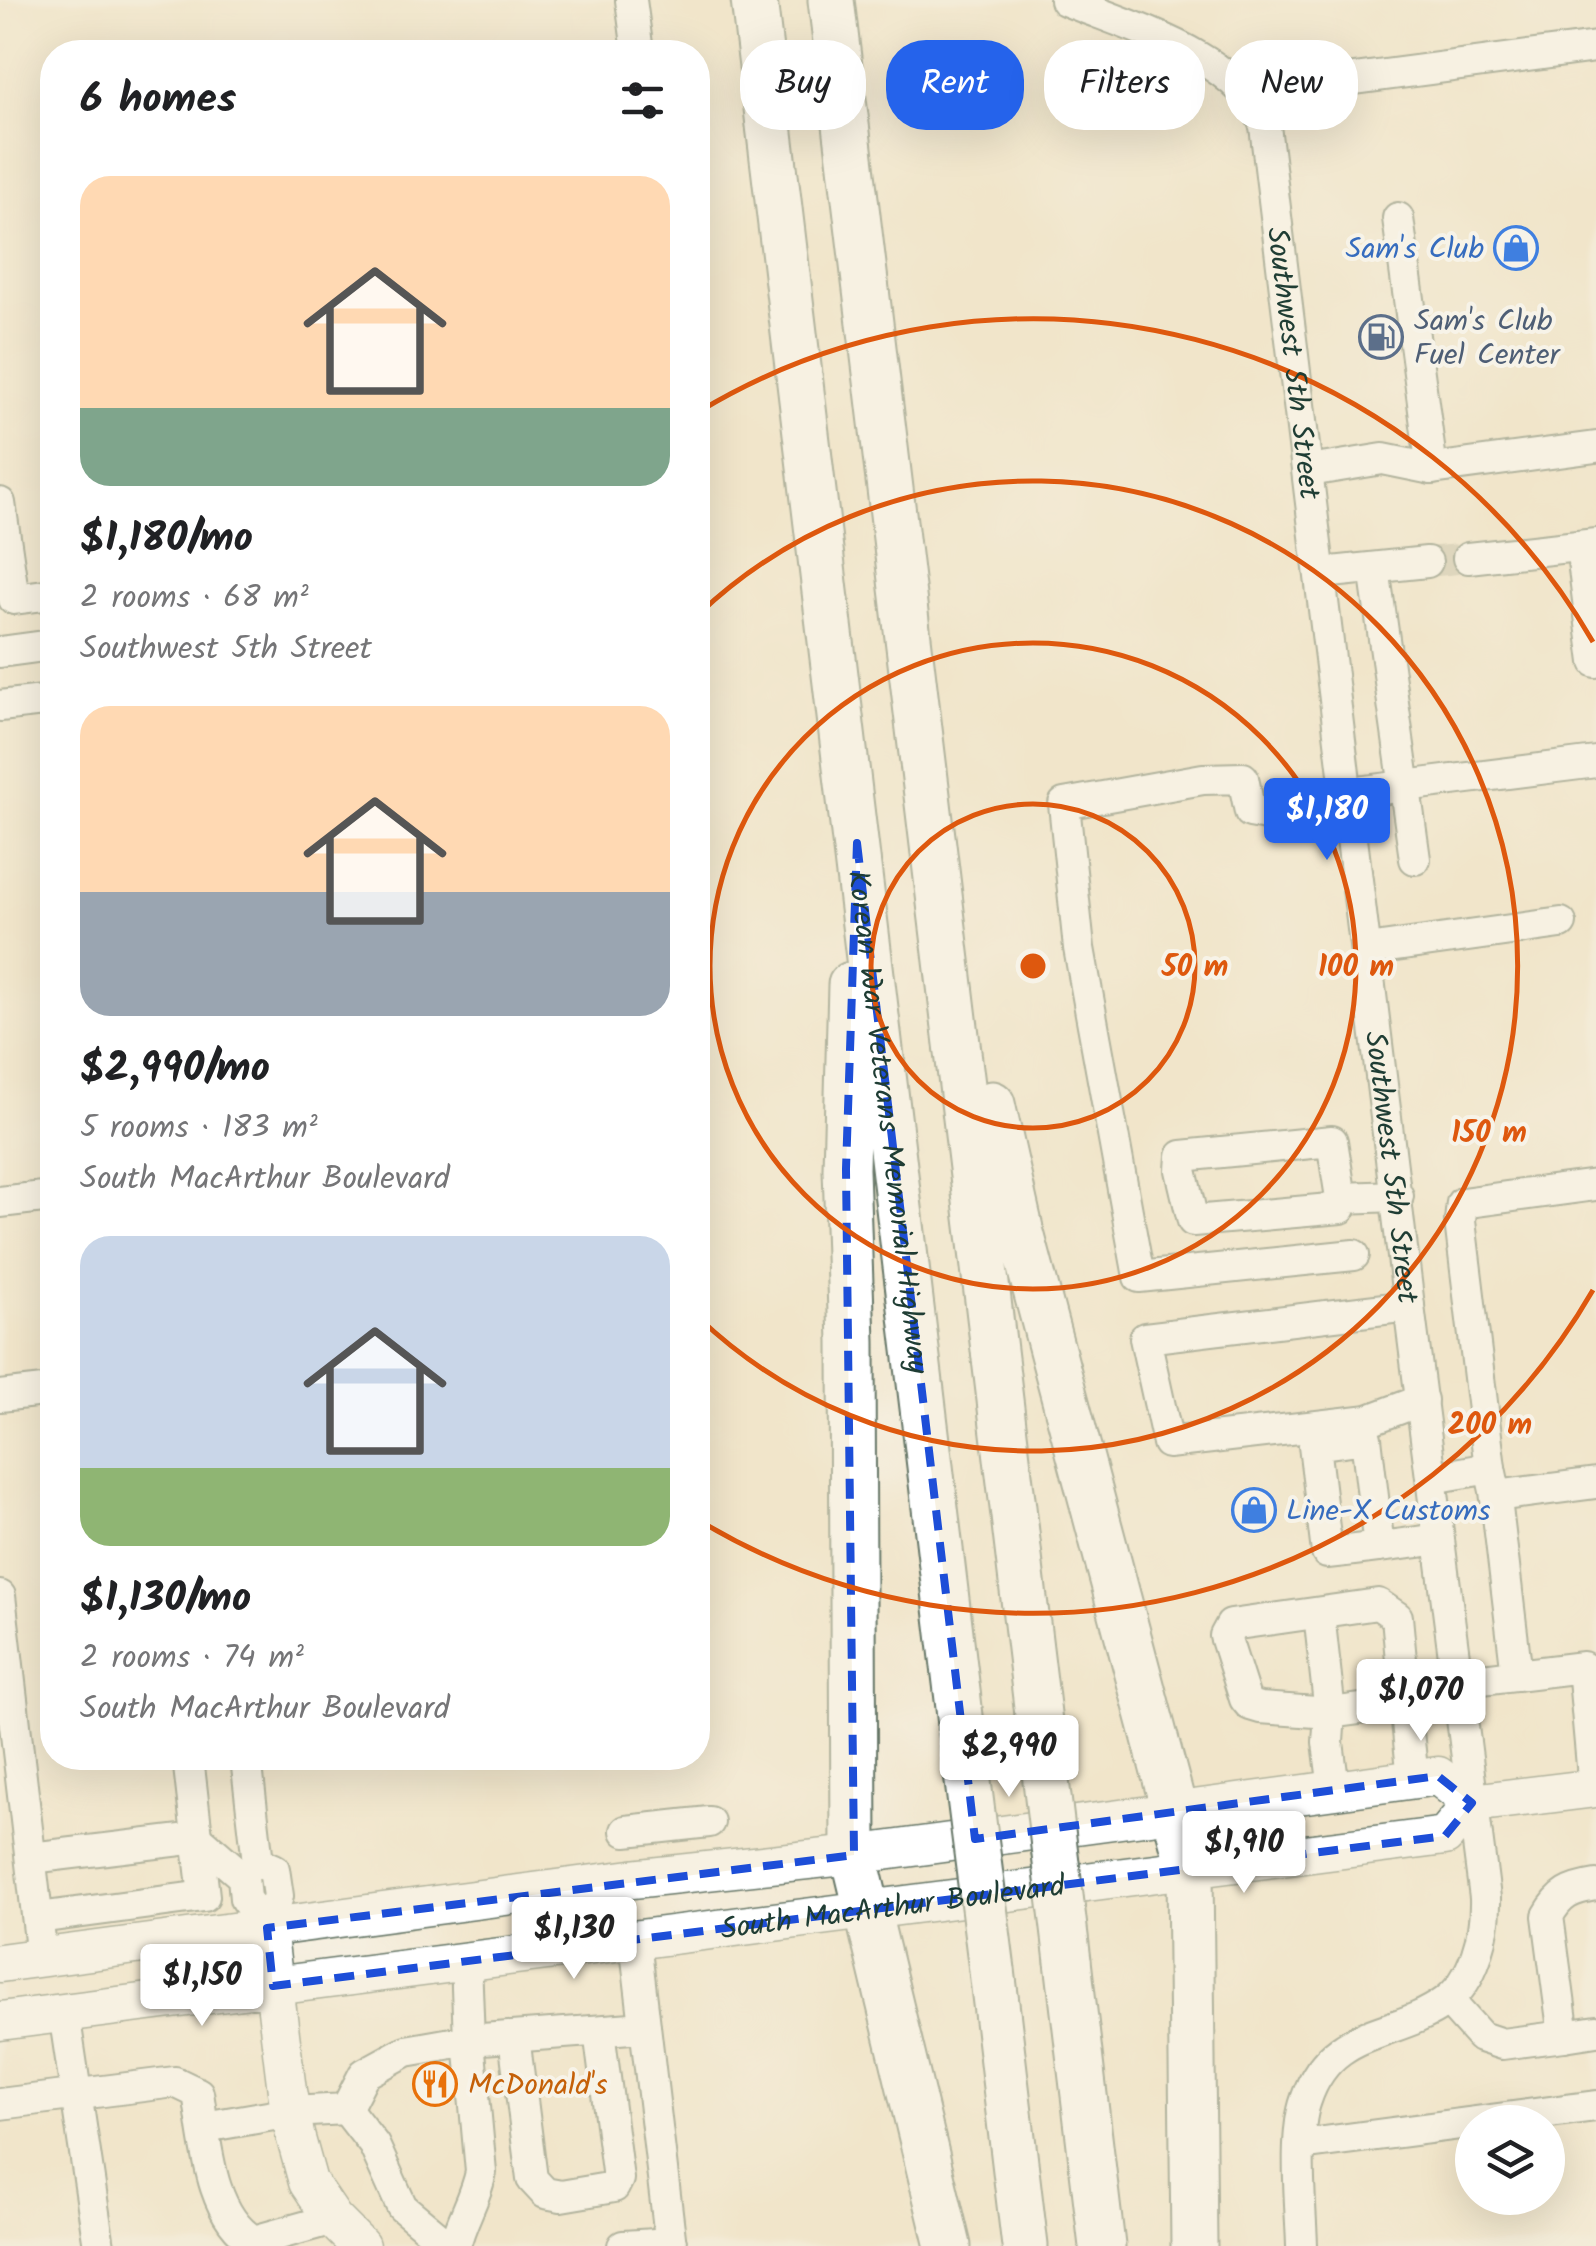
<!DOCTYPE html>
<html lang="en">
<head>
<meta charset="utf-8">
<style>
	:root { --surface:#fff; --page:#f2f2f2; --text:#202124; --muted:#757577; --accent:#2563eb }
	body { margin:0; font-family:Kalam,sans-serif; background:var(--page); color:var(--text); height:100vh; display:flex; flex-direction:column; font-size:38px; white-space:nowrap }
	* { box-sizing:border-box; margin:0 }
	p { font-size:32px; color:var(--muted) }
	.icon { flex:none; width:55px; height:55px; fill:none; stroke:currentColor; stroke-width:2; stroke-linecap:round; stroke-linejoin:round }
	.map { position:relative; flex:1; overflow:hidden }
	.drawer { position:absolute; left:40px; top:40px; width:670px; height:1730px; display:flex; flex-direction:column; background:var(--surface); border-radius:40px; box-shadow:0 10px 40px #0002 }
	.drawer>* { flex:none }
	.banner { position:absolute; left:740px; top:40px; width:705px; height:90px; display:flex; gap:20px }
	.controls { position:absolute; left:1455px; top:2105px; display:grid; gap:20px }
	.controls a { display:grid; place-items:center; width:110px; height:110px; border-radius:50%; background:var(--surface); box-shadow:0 10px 40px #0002; font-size:50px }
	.price { position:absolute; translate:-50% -85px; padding:0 22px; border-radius:10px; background:#fff; color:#222; font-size:32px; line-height:65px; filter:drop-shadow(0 2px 5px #0008) }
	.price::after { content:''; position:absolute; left:50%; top:60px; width:30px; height:22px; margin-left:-15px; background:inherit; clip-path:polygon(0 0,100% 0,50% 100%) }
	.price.on { background:var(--accent); color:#fff }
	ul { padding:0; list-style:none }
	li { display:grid; align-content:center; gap:20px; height:530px; padding:0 40px }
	li span { display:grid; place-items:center; height:310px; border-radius:30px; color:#555 }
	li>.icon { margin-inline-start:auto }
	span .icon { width:180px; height:180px; fill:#fffc; stroke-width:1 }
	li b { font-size:42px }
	h2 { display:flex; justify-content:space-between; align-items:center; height:120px; padding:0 40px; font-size:42px }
	.chip { padding:0 35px; border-radius:40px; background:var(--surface); box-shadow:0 10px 40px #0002; font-size:35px; line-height:90px }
	.chip.on { background:var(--accent); color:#fff }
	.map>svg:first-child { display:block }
</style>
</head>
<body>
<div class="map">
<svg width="1596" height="2246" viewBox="0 0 1596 2246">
	<rect width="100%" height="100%" fill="#f7f3e8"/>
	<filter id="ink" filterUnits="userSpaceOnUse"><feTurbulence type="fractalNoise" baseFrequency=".01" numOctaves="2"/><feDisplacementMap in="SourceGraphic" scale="20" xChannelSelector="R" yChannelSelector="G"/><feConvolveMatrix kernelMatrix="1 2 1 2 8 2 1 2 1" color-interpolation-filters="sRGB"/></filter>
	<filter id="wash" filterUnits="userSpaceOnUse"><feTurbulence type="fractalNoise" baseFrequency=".0048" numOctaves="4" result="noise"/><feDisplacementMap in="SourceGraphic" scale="40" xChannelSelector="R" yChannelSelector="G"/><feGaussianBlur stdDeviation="2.25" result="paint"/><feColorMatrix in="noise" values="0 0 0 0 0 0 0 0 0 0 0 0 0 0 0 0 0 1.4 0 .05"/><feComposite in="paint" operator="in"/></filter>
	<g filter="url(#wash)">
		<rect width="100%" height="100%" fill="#f1e5cb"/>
	</g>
	<g filter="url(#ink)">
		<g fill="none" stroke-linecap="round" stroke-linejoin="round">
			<path stroke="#c7c3ad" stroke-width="30" stroke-dasharray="30 15" stroke-linecap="butt" d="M1427,562L1468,558"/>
			<g stroke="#687869" stroke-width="34">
				<g id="minor">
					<path d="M631,0L638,52"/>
					<path id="s1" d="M1065,0C1128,26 1241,57 1265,126L1409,1306L1485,1898C1486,1933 1475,1980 1445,2002C1394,2039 1331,2025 1306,2100C1293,2136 1301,2207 1302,2246"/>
					<path d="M1248,93L1596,47"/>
					<path d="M1398,218L1432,469"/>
					<path d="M1309,471L1383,459L1432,469L1596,447"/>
					<path d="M0,503L14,599L52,594"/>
					<path d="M1581,546L1596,662"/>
					<path d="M1468,558L1596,544"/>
					<path d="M1374,568L1415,859"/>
					<path d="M1322,573L1427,562"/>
					<path d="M0,652L52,645"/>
					<path d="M0,706L52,700"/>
					<path d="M1349,793L1596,762"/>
					<path d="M1351,816L1288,819L1250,812L1243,778L1203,779L1064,804L1079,948L1139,1277L1354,1255"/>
					<path d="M1367,950L1561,923"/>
					<path d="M1341,1198V1208L1193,1221L1181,1170L1182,1156L1332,1141L1341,1198L1398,1196"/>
					<path d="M0,1202L52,1196"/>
					<path d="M1409,1306L1145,1338L1168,1443L1369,1420L1422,1400"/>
					<path d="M0,1396L52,1390"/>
					<path d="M1490,1468L1460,1221L1462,1203L1596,1185"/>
					<path d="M1432,1478L1490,1468L1495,1491L1517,1675"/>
					<path d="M1496,1496L1596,1483"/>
					<path d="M1379,1547L1366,1438L1314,1445L1327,1553C1364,1549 1401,1545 1438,1539"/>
					<path d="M0,1596L42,1958"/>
					<path d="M1378,1604L1397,1617L1405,1703L1330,1713L1260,1708L1250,1705L1245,1699L1225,1636L1231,1625Z"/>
					<path d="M1319,1614L1330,1713L1328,1742L1334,1789"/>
					<path d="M1457,1682L1583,1667L1594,1788"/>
					<path d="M1405,1703L1413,1779"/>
					<path d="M246,1758L258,1862"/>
					<path d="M626,1831L709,1822"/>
					<path d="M31,1858L198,1838L243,1877L245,1899L267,1928"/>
					<path d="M258,1862L274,1869L278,1896L267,1928"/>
					<path d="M38,1918L204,1896L188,1758"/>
					<path d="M635,1941L671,2246"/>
					<path d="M1448,2000L1481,2037L1502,2044L1564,2036L1548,1916C1560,1894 1571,1889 1596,1885"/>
					<path d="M64,2013L99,2246"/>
					<path d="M1564,2036L1596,2031"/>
					<path d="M514,2037L532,2179L545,2193L561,2196L614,2187L618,2179L599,2031"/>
					<path d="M0,2104L175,2082L198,2093C206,2140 209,2215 254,2241L333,2219"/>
					<path d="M346,2109L374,2145L402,2207L449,2246"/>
					<path d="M204,2127L291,2112L346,2109L364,2074L406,2051L469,2040L466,1962"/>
					<path d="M1301,2145L1596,2106"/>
					<path d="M455,2246C461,2220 476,2198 481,2172L469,2040L645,2027"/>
					<path d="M623,2246L671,2243"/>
				</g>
			</g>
			<g stroke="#687869" stroke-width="41">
				<g id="major">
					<path d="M267,1928L287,2091L295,2135L308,2182L333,2219L360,2246"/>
					<path d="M0,1963L632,1879L854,1855L1438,1776L1472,1803"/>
					<path id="s2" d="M0,2021L1445,1836L1472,1803L1596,1788"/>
				</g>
			</g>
			<g stroke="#687869" stroke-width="49">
				<g id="highway">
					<path id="s3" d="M754,0L966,1766"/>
					<path d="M831,0L1043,1756"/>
					<path d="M851,985L846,1169L852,1341L854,1855L948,2246"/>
					<path d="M992,1104L1021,1233L1190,1870L1194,2246"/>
					<path d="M1068,1961L1102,2246"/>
					<path d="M992,1970L1025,2246"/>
				</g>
			</g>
			<use href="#minor" stroke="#fff" stroke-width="30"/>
			<use href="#major" stroke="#fff" stroke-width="38"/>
			<use href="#highway" stroke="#fff" stroke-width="45"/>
			<g stroke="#687869" stroke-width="49" stroke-linecap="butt">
				<path id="highway-bridge" d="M1043,1756L1068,1961
					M966,1766L992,1970"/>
			</g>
			<use href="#highway-bridge" stroke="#fff" stroke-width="45"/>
		</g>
	</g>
	<path d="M0 0H1596V2246H0ZM857,843L975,1839L1438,1776L1472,1803L1445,1836L273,1986L267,1928L854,1855L846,1169Z" fill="#f1e5cb" fill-opacity=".55" fill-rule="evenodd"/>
	<path fill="none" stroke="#1d4ed8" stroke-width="8" stroke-dasharray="20 12" stroke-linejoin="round" d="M857,843L975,1839L1438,1776L1472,1803L1445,1836L273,1986L267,1928L854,1855L846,1169Z"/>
	<g fill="none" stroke="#de580e" stroke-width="5">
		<circle cx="1033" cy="966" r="162"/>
		<circle cx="1033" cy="966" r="323"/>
		<path d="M699 614A485 485 0 1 1 699 1318"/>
		<path d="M1593 1290A647 647 0 0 1 700 1521M700 411A647 647 0 0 1 1593 642"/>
	</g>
	<defs>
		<g id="shop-ring" transform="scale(2.25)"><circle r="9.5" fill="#f7f3e8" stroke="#3f7fe0" stroke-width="1.5"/><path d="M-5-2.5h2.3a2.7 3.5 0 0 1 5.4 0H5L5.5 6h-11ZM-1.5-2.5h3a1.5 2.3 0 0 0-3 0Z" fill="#3f7fe0"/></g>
		<g id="fuel-ring" transform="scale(2.25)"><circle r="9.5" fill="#f7f3e8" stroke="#5c6f8a" stroke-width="1.5"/><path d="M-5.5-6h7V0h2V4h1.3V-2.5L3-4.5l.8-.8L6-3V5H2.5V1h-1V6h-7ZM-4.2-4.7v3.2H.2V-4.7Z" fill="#5c6f8a"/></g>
		<g id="restaurant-ring" transform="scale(2.25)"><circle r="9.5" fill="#f7f3e8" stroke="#e8710a" stroke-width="1.5"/><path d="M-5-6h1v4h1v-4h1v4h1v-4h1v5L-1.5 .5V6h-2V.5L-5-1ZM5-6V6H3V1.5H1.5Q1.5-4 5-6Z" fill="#e8710a"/></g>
	</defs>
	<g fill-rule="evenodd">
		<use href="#shop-ring" x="1516" y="248"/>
		<use href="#fuel-ring" x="1381" y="337"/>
		<use href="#shop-ring" x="1254" y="1510"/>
		<use href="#restaurant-ring" x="435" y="2084"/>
	</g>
	<g text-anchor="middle" stroke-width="8" stroke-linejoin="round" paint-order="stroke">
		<g font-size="30" fill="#366cbe" stroke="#f7f3e8" text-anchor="end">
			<text x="1484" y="258">Sam's Club</text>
			<text x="1286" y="1520" text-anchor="start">Line-X Customs</text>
		</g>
		<g font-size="30" fill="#4e5e75" stroke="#f7f3e8" text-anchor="start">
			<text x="1414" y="330">Sam's Club<tspan x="1414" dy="34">Fuel Center</tspan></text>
		</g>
		<g font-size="30" fill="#1f3d34" stroke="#f7f3e8">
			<text dy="10" stroke="none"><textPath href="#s1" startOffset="482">Southwest 5th Street</textPath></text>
			<text dy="10" stroke="none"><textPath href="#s3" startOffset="1130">Korean War Veterans Memorial Highway</textPath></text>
			<text dy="10" stroke="none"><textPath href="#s1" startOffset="1292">Southwest 5th Street</textPath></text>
			<text dy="10" stroke="none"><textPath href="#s2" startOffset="900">South MacArthur Boulevard</textPath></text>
		</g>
		<g font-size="30" fill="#c56008" stroke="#f7f3e8" text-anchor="start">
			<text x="468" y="2094">McDonald's</text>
		</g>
	</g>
	<circle cx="1033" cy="966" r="15" fill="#de580e" stroke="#f7f3e8" stroke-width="5"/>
	<g font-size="30" text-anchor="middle" font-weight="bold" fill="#de580e" stroke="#f7f3e8" stroke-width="8" stroke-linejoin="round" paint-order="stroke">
		<text x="1195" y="976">50 m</text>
		<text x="1356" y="976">100 m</text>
		<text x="1489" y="1142">150 m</text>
		<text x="1490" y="1434">200 m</text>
	</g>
</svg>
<div class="controls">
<a><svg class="icon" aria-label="layers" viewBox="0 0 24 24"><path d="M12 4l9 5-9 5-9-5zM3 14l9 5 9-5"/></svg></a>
</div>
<b class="price on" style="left:1327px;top:863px">$1,180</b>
<b class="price" style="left:1421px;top:1744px">$1,070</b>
<b class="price" style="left:1009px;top:1800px">$2,990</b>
<b class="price" style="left:1244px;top:1896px">$1,910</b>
<b class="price" style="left:574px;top:1982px">$1,130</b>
<b class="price" style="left:202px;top:2029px">$1,150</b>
<div class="banner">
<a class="chip">Buy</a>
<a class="chip on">Rent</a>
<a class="chip">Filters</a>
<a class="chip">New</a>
</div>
<section class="drawer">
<h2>6 homes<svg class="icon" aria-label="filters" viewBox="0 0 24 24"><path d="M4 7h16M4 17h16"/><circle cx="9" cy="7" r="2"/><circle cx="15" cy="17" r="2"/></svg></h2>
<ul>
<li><span style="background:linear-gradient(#ffd9b3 75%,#7fa58c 0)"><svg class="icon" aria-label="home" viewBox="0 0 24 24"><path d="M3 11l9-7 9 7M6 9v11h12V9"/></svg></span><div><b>$1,180/mo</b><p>2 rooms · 68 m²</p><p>Southwest 5th Street</p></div></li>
<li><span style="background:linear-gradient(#ffd9b3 60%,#9aa5b1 0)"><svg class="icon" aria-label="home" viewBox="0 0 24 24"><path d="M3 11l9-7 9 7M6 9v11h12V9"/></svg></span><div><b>$2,990/mo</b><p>5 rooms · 183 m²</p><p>South MacArthur Boulevard</p></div></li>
<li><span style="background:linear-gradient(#c9d6e8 75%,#8fb573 0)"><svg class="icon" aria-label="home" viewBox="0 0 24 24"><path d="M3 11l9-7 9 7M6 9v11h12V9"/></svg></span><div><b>$1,130/mo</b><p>2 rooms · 74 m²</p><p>South MacArthur Boulevard</p></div></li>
</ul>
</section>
</div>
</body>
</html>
